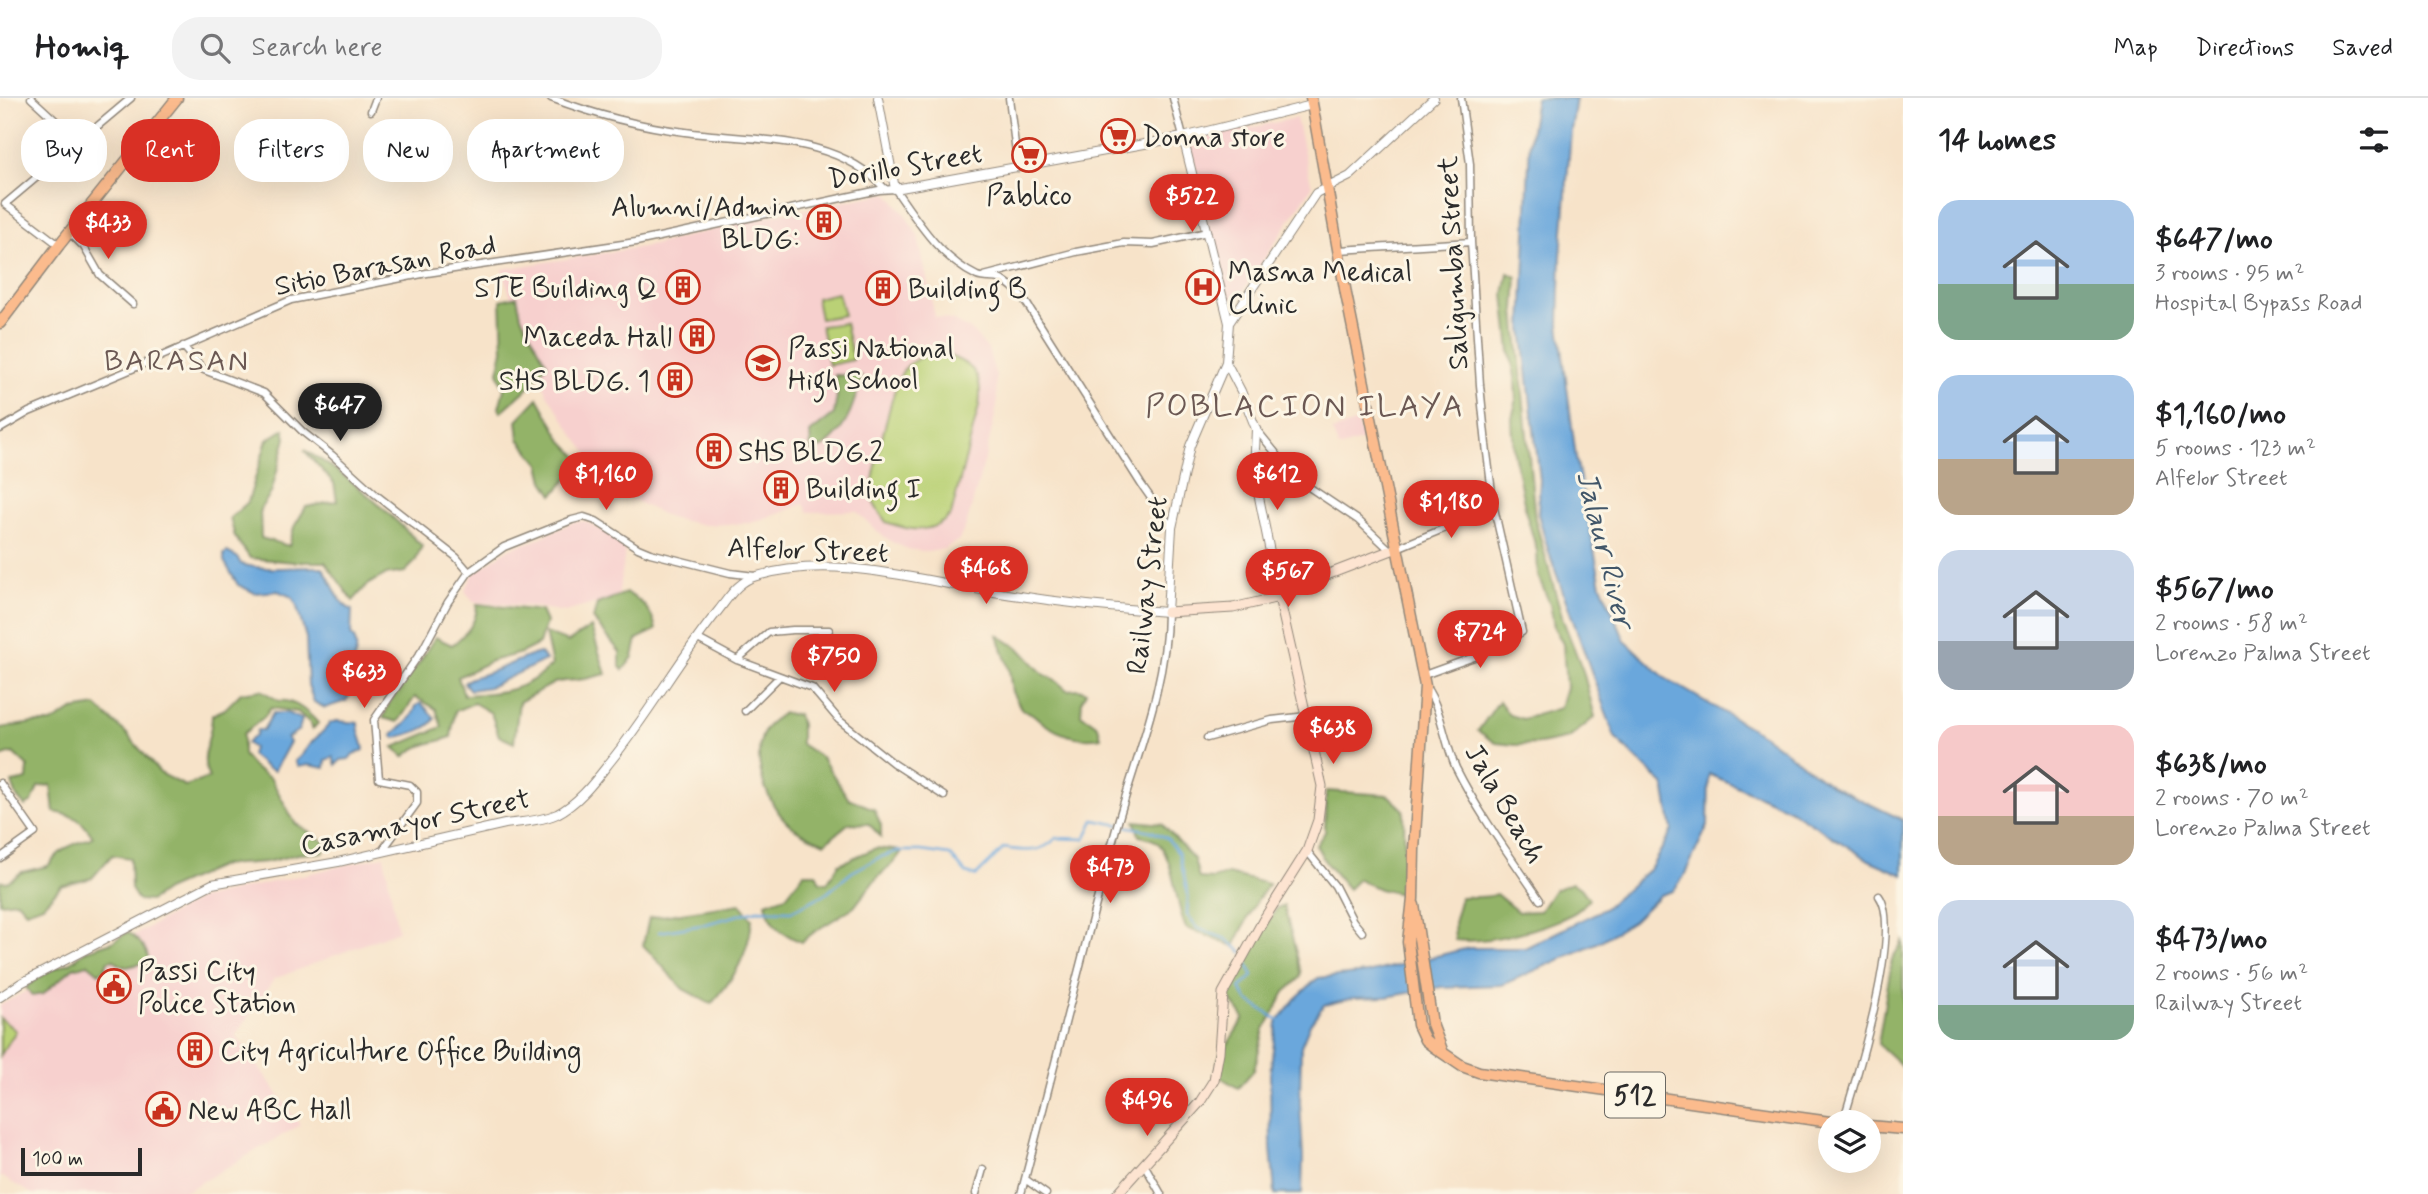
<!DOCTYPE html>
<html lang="en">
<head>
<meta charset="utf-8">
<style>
	:root { --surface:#fff; --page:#f2f2f2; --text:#202124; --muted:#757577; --line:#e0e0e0; --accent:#d93025 }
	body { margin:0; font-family:Mynerve,sans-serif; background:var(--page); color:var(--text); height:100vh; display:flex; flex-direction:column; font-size:26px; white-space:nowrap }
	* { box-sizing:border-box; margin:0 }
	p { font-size:23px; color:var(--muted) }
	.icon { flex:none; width:38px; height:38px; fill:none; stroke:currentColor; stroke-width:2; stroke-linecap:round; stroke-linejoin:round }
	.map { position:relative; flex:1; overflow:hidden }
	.panel { display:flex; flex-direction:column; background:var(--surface); width:525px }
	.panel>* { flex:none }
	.banner { position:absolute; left:21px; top:21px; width:665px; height:63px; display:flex; gap:14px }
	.tools { position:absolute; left:1818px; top:1012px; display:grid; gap:14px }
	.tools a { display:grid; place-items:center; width:63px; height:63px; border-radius:50%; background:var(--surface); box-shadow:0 7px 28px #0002; font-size:35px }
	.scale { position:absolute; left:21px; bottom:18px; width:121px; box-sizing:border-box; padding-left:7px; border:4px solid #2b2b2b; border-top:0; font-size:19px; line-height:24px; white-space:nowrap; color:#2b2b2b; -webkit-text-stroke:5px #fcf5e5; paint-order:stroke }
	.price { position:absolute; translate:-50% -60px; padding:0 16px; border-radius:24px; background:var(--accent); color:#fff; font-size:23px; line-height:46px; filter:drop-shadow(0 2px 4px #0008) }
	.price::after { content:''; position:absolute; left:50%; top:42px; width:21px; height:16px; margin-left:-10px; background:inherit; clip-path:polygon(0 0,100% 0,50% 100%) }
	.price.selected { background:#222; color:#fff }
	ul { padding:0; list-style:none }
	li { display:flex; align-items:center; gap:21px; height:175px; padding:0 35px }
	li span { display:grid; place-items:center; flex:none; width:196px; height:140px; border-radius:21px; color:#555 }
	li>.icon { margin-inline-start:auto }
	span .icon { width:84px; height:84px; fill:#fffc; stroke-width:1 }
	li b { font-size:30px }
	h2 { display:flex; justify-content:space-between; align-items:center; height:84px; padding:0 35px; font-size:30px }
	.chip { padding:0 24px; border-radius:28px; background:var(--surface); box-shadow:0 7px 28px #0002; font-size:24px; line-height:63px }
	.chip.selected { background:var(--accent); color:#fff }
	header { display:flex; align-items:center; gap:42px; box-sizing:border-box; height:98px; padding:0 35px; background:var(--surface); border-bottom:2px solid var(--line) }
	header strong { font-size:33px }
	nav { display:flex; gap:38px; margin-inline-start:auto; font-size:24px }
	.search { width:490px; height:63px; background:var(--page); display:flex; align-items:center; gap:18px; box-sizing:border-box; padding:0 24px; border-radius:28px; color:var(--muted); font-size:26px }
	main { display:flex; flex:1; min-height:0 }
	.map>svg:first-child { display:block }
</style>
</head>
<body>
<header>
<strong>Homiq</strong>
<div class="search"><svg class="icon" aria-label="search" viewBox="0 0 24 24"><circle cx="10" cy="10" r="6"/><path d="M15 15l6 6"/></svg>Search here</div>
<nav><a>Map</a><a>Directions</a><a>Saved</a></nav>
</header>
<main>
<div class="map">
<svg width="1903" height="1096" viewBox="0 0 1903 1096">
	<rect width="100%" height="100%" fill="#fcf5e5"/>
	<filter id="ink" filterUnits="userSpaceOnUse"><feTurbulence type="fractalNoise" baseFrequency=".0143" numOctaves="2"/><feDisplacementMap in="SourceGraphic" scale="14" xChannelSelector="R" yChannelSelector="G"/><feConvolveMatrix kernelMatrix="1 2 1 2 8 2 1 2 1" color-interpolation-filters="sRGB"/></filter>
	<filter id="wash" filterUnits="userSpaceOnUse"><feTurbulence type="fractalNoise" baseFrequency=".00686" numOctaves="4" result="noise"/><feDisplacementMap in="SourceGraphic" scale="28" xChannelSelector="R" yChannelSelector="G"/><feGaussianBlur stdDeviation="1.57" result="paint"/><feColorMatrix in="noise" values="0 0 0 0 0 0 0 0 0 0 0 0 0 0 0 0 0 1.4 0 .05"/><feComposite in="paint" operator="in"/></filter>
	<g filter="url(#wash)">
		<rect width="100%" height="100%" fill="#f7e3c9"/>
		<path fill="#f7d0ce" d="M1296,20L1312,89L1235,205L1226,203L1189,43Z
			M888,95L905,116L918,138L935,219L951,222L971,232L988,251L996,279L997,308L987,353L967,425L959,442L944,451L927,454L908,451L892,444L879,435L856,413L808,414L804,406L751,425L705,427L669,420L632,401L604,376L576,340L546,294L526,247L502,171L649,148L759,120Z
			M1357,324L1363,342L1339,350L1332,333Z
			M585,423L620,442L625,454L618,499L565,514L531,508L473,504L465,493L473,476L510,450L533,443L574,424Z
			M384,758L398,833L274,881L236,937L300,1027L181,1096H33L0,1078V907L125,842L200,801Z"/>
		<path fill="#bad176" stroke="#727e50" stroke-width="2" d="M838,195L844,217L820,221L816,200Z
			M845,225L853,262L829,267L821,228Z
			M941,255C972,265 984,275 979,308L951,417C931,437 910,433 886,424C881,416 874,409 872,400C869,387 894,285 903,273C912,260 926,257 941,255Z
			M0,920L16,933L0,958Z"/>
		<path fill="#93b367" stroke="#5f6f49" stroke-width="2" d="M1508,175L1517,179L1515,212L1535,421L1563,522L1583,573L1595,619L1569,640L1540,646L1516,647L1496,645L1478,633L1499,603L1509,617L1523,621L1560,610L1566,589L1563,546L1554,529L1550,506L1538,478L1537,453L1526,415L1514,355L1512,320L1516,304L1515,279L1510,254L1504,196Z
			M517,198L521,218L547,266L527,291L501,314L499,310L504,291L498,274L503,252L501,202Z
			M835,277L862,278C854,306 844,345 811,354L810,335L834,316L837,298Z
			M538,300L561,341L583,364L553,397L544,383L540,366L519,341L517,322Z
			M284,331L286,340L271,395L260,411L261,440L289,448L294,429L306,409L337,403L334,385L304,352C348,376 387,413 422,448L415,464L405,474L385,477L367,487L353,503L325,464H294L250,460L235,439L230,420L248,404L267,342Z
			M626,495C642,502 653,515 656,532L637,541L633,559L623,572L620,569V554L593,521L597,506Z
			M477,506L541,513L546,524L539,546L521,555L491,563L458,579L464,597C501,595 524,594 552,567L545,535L568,544L591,529L606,576L585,581L556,584L519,604L514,645L499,638L491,615L474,605L455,613L451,639C433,646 418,645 404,659L394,649L442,629L436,611L415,599L398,624L383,620L394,594L418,567L435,539L452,547C466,536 477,525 477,506Z
			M998,537L1020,551L1043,576L1054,581L1067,592L1079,591L1086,594L1082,602L1081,616L1098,628L1101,639C1080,643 1063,638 1046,627C1037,621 1034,614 1022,612L1012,594L1009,572Z
			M261,592L279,603C294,601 308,614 318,625L312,632L311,626L298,614L271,610L264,619L243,636V657L254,670L271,681L295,725L325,744L324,754L298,756L267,764L223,767L166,792L150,803L138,802L131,791L130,760L112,757L92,780L61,788L43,807L26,813L17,803L0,805V783L7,784L22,774L48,768C62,749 71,747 93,739C81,721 76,718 54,714L51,687L38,689L32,704L25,708L17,699L12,685L27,682L28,669L13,655L0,659V630L33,625H51L73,612L96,608L127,636L160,675L185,688L209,680C198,657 212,642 212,617L225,611L241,595Z
			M783,615L797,617L801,626V646L822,660L848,700L874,711L881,727V739L869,726L849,725L825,745C812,740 797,734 787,724C764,702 747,651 770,625C774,621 780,618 783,615Z
			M1326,693L1388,697L1404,712L1405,797L1379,791L1358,781L1348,791L1326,765L1316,747L1325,734Z
			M1135,723L1162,726L1194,761L1199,780L1213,781L1228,776L1269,786L1257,802L1234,848L1186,830C1175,808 1174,754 1155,743C1150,740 1144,739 1139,738Z
			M876,750L902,753L895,763L875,782L854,809L817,832L801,844C780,834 771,830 766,805L786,798L804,775H816L820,784L827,785L839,766Z
			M1572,785L1581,790L1589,801C1584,807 1579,813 1572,816C1543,831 1487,846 1455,842L1454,825L1461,799C1472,798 1488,801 1496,796L1518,814L1540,813L1554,792Z
			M740,806L752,821C749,856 734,881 711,906L683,891L643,847L649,820Z
			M1284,808L1301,874L1300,880L1285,894L1264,932L1254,972L1238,990L1220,979L1218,962L1244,920L1228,898L1234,876L1277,810Z
			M128,834C139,843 150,851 148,866C132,862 130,877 114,862L108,863L105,870L99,875L88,866L73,870L43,896L32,898L26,889L50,872L70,865L87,852L112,844Z
			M1903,843V969L1878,946L1892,861Z"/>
		<path fill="#6ba7dc" stroke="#4b6984" stroke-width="2" d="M1536,0H1576L1571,33L1561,158L1559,226L1576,360L1601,487L1625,543L1665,580L1766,639L1832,688L1903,722V777L1869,762L1789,711L1709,676L1708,727L1683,780L1673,793L1660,797L1633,823L1599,844L1502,887L1442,889L1386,899L1354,900L1324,907L1310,926L1301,948L1300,1004L1303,1060L1302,1096H1275L1271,1050L1270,976L1273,951L1277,925L1295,901L1318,880L1367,875L1469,850H1525L1604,811L1651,770L1672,732L1664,687L1615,640L1549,455L1538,416L1540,382L1522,231L1530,38Z
			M227,454L237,459L241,466C267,474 295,468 322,469C332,481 337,506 352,512L351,536C364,552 349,566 350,581C351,591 352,594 346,603L325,610L314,604L308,587L306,540L296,506L292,499L278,493L255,495L238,487L224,463V456Z
			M540,555L546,562L489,589L470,592L464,585C471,578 476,579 485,576C504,570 520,560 540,555Z
			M421,605L435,620C430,632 408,636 395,640L392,637L394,635C405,627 412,621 416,608Z
			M273,615H287L302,621L299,632L287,640L290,644L274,673L267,670L251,657L253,650L246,645L256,637L257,632H263Z
			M337,623L358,625C358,636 363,642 364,652L353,656L349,661L341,662L336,667L333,659L326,662L325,670L309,667L298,669L295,663C302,658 305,652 310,646C317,638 324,634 330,625Z"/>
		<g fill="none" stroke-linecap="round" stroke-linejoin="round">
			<path stroke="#6ba7dc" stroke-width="2.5" d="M659,834L702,827L757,812L791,813L827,795L852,774L878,760L898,753H921L950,757L966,775L976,778L1004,750C1024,753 1042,756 1056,740L1085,741L1094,722L1151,733L1167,740L1179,756L1184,778L1188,797L1187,817L1197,830L1226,841L1242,854
				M1245,860L1253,878L1240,890L1247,902L1281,924"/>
		</g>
	</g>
	<g filter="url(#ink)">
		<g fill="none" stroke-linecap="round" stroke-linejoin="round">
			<g stroke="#91877a" stroke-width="9">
				<path id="minor" d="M31,0L80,45
					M551,0C596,17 638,28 685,34C754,44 835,35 885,91
					M1009,0L1018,70
					M1173,0L1183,39
					M371,13L376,0
					M70,135L84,149L100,177L133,206
					M59,147L5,106L131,0
					M1339,152L1471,144
					M984,178L1076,154L1124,145L1153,146L1207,134
					M183,248L204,272L264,295L303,334L332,357L375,396L456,459L469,474
					M0,331L29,314L125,274L291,202L427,175L636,144L879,92L895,91C918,124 940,160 977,178C984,181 992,179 999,181C1011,185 1020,196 1027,206L1141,386L1172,430
					M1256,331L1297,381L1358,422L1390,452
					M1397,450L1494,410
					M698,541L737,562L812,590L839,622L893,665L944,698
					M737,562L769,534L793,532H829
					M1424,577L1474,559L1522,534L1494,410L1486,347L1480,287L1471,144L1470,66L1461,0
					M1426,589C1442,612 1444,644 1456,670C1479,716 1511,759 1540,802
					M745,613L779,579
					M1207,640L1272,622L1307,618
					M0,685L35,735L0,760
					M382,753L417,705V694L410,687L379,681L374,622L423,551L448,504L469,474L504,449L572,422L584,419L596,423L638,450L650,455L730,475L755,478
					M1307,753L1335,788L1353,823L1362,834
					M1843,1024C1856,982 1903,830 1879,798
					M1144,1066L1161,1096
					M1025,1081L1046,1096
					M976,1096L983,1071
					M1021,1096C1053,975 1083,852 1116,731C1135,661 1167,588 1167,514"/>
			</g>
			<g stroke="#91877a" stroke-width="10">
				<path id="tertiary" d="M878,0L895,91L1183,39L1312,7
					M1183,39L1229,225
					M1226,264L1241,293L1256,331L1254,374L1279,499
					M0,899L21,885L212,786L338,764L505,726C522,724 541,723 557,716C579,705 595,683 610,664C649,616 679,561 718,513C729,499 738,483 757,478C832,456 913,481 988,493C1047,503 1107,510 1167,514L1172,430L1190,348L1226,264L1229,225L1316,95L1350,78L1434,0"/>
			</g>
			<g stroke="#91877a" stroke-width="11">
				<path id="secondary" d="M1167,514L1233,510L1279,499L1298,488L1397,450
					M1117,1096L1200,1004L1214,982L1219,954L1223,895L1264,821L1307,753L1318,722L1322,688L1279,499"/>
			</g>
			<g stroke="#91877a" stroke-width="13">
				<path id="primary" d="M1311,0L1346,196L1425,588L1414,752L1413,801L1408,844L1418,927L1425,942L1434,949L1462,968L1479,974L1830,1024
					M1414,807L1432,926L1442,952
					M1869,1028L1903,1031"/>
			</g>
			<g stroke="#91877a" stroke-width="13">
				<path id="trunk" d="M0,225L59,147L177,0"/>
			</g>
			<use href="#minor" stroke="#fff" stroke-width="6"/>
			<use href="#tertiary" stroke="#fff" stroke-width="8"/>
			<use href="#secondary" stroke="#fde4d1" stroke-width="9"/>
			<use href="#primary" stroke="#fbbb8d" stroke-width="10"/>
			<use href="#trunk" stroke="#fbbb8d" stroke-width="10"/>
		</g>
	</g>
	<defs>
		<g id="supermarket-ring" transform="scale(1.75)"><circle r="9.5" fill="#fcf5e5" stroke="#c8321e" stroke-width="1.5"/><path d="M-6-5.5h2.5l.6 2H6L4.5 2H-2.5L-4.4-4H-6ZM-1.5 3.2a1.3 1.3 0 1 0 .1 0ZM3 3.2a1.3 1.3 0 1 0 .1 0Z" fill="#c8321e"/></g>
		<g id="building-ring" transform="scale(1.75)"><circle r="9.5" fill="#fcf5e5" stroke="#c8321e" stroke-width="1.5"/><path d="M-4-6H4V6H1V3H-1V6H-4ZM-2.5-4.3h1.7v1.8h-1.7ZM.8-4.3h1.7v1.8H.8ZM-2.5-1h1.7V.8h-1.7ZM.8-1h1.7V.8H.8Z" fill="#c8321e"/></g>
		<g id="hospital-ring" transform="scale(1.75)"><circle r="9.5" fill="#fcf5e5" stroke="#c8321e" stroke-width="1.5"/><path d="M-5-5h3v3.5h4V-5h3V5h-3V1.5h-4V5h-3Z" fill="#c8321e"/></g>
		<g id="school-ring" transform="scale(1.75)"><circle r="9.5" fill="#fcf5e5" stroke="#c8321e" stroke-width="1.5"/><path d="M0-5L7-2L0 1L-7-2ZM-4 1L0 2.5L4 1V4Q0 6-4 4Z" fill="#c8321e"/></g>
		<g id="civic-ring" transform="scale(1.75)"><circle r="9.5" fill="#fcf5e5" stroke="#c8321e" stroke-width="1.5"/><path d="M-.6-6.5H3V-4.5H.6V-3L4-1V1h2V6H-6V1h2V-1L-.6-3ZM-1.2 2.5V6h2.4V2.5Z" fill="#c8321e"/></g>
	</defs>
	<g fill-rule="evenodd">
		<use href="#supermarket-ring" x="1118" y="38"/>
		<use href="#supermarket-ring" x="1029" y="57"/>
		<use href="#building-ring" x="824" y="124"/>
		<use href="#building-ring" x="683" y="189"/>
		<use href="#hospital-ring" x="1203" y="189"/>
		<use href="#building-ring" x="883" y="190"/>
		<use href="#building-ring" x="697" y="238"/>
		<use href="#school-ring" x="763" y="265"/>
		<use href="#building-ring" x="675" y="282"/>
		<use href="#building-ring" x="714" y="353"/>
		<use href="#building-ring" x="781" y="390"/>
		<use href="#civic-ring" x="114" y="888"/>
		<use href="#building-ring" x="195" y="952"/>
		<use href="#civic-ring" x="163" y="1011"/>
	</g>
	<g text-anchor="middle" stroke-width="6" stroke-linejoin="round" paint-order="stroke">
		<rect fill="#fcf5e5" stroke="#6a6863" stroke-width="2" x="1605" y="974.5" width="60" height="45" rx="5"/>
		<g font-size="26" font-weight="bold" fill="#2b2b2b">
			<text x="1635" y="1006">512</text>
		</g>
		<g font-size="28" fill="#2b2b2b" stroke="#fcf5e5" text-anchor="start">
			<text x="1142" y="48">Donna store</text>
			<text x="1029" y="106" text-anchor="middle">Pablico</text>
			<text x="800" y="118" text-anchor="end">Alumni/Admin<tspan x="800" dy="32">BLDG:</tspan></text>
			<text x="1228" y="183">Masna Medical<tspan x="1228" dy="32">Clinic</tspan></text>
			<text x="658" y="199" text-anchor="end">STE Building Q</text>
			<text x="908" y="200">Building B</text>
			<text x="672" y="248" text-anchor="end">Maceda Hall</text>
			<text x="788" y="259">Passi National<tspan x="788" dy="32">High School</tspan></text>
			<text x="650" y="292" text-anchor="end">SHS BLDG. 1</text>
			<text x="738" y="363">SHS BLDG.2</text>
			<text x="806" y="400">Building I</text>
			<text x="138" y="882">Passi City<tspan x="138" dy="32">Police Station</tspan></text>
			<text x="220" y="962">City Agriculture Office Building</text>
			<text x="188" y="1021">New ABC Hall</text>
		</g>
		<g font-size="28" fill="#2b2b2b" stroke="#fcf5e5">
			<text transform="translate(905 67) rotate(-10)" y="10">Dorillo Street</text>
			<text transform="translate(1452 165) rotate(-93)" y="10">Saligumba Street</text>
			<text transform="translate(385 166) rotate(-11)" y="10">Sitio Barasan Road</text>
			<text transform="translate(808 451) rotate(2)" y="10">Alfelor Street</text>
			<text transform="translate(1146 487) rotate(-83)" y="10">Railway Street</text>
			<text transform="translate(1506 705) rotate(60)" y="10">Jala Beach</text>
			<text transform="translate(415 723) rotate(-12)" y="10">Casamayor Street</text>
		</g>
		<g font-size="30" letter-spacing="2" fill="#6b5853" stroke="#fcf5e5">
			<text x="177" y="272">BARASAN</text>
		</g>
		<g font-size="30" font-style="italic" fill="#415669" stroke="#fcf5e5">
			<text transform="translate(1606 451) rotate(76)" y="10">Jalaur River</text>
		</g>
		<g font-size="32" letter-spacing="2" fill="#6b5853" stroke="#fcf5e5">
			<text x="1305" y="318">POBLACION ILAYA</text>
		</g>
	</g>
</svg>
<div class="tools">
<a><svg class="icon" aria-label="layers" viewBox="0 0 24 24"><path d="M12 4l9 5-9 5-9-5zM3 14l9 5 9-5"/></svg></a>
</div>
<div class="scale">100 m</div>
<b class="price" style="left:1192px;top:136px">$522</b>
<b class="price" style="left:108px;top:163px">$433</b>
<b class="price selected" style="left:340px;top:345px">$647</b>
<b class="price" style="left:606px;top:414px">$1,160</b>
<b class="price" style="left:1277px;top:414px">$612</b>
<b class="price" style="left:1451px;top:442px">$1,180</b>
<b class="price" style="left:986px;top:508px">$468</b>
<b class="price" style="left:1288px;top:511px">$567</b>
<b class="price" style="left:1480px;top:572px">$724</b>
<b class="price" style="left:834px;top:596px">$750</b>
<b class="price" style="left:364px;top:612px">$633</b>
<b class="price" style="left:1333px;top:668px">$638</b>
<b class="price" style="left:1110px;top:807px">$473</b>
<b class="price" style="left:1147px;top:1040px">$496</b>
<div class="banner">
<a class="chip">Buy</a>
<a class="chip selected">Rent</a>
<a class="chip">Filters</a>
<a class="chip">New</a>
<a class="chip">Apartment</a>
</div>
</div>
<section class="panel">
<h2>14 homes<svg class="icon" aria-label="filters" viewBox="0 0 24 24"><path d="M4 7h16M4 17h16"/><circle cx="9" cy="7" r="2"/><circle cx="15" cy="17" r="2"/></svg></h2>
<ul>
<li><span style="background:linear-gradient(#a9c7e8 60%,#7fa58c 0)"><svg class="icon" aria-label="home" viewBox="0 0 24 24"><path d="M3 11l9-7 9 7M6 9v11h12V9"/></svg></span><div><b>$647/mo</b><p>3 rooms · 95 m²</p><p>Hospital Bypass Road</p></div></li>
<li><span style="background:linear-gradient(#a9c7e8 60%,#b9a48a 0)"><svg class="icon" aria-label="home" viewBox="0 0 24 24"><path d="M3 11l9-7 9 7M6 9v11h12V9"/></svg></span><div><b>$1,160/mo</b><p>5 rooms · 123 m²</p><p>Alfelor Street</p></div></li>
<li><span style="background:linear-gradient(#c9d6e8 65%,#9aa5b1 0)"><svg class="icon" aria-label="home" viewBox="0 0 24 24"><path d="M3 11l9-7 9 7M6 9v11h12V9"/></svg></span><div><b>$567/mo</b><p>2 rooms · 58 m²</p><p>Lorenzo Palma Street</p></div></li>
<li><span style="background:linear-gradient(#f6c9c9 65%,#b9a48a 0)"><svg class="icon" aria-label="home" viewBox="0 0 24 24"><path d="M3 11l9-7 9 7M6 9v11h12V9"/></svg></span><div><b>$638/mo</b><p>2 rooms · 70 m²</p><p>Lorenzo Palma Street</p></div></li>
<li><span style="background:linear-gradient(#c9d6e8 75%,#7fa58c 0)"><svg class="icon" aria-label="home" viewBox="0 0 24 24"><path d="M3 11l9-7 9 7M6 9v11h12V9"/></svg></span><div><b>$473/mo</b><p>2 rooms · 56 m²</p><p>Railway Street</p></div></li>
</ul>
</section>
</main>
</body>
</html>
